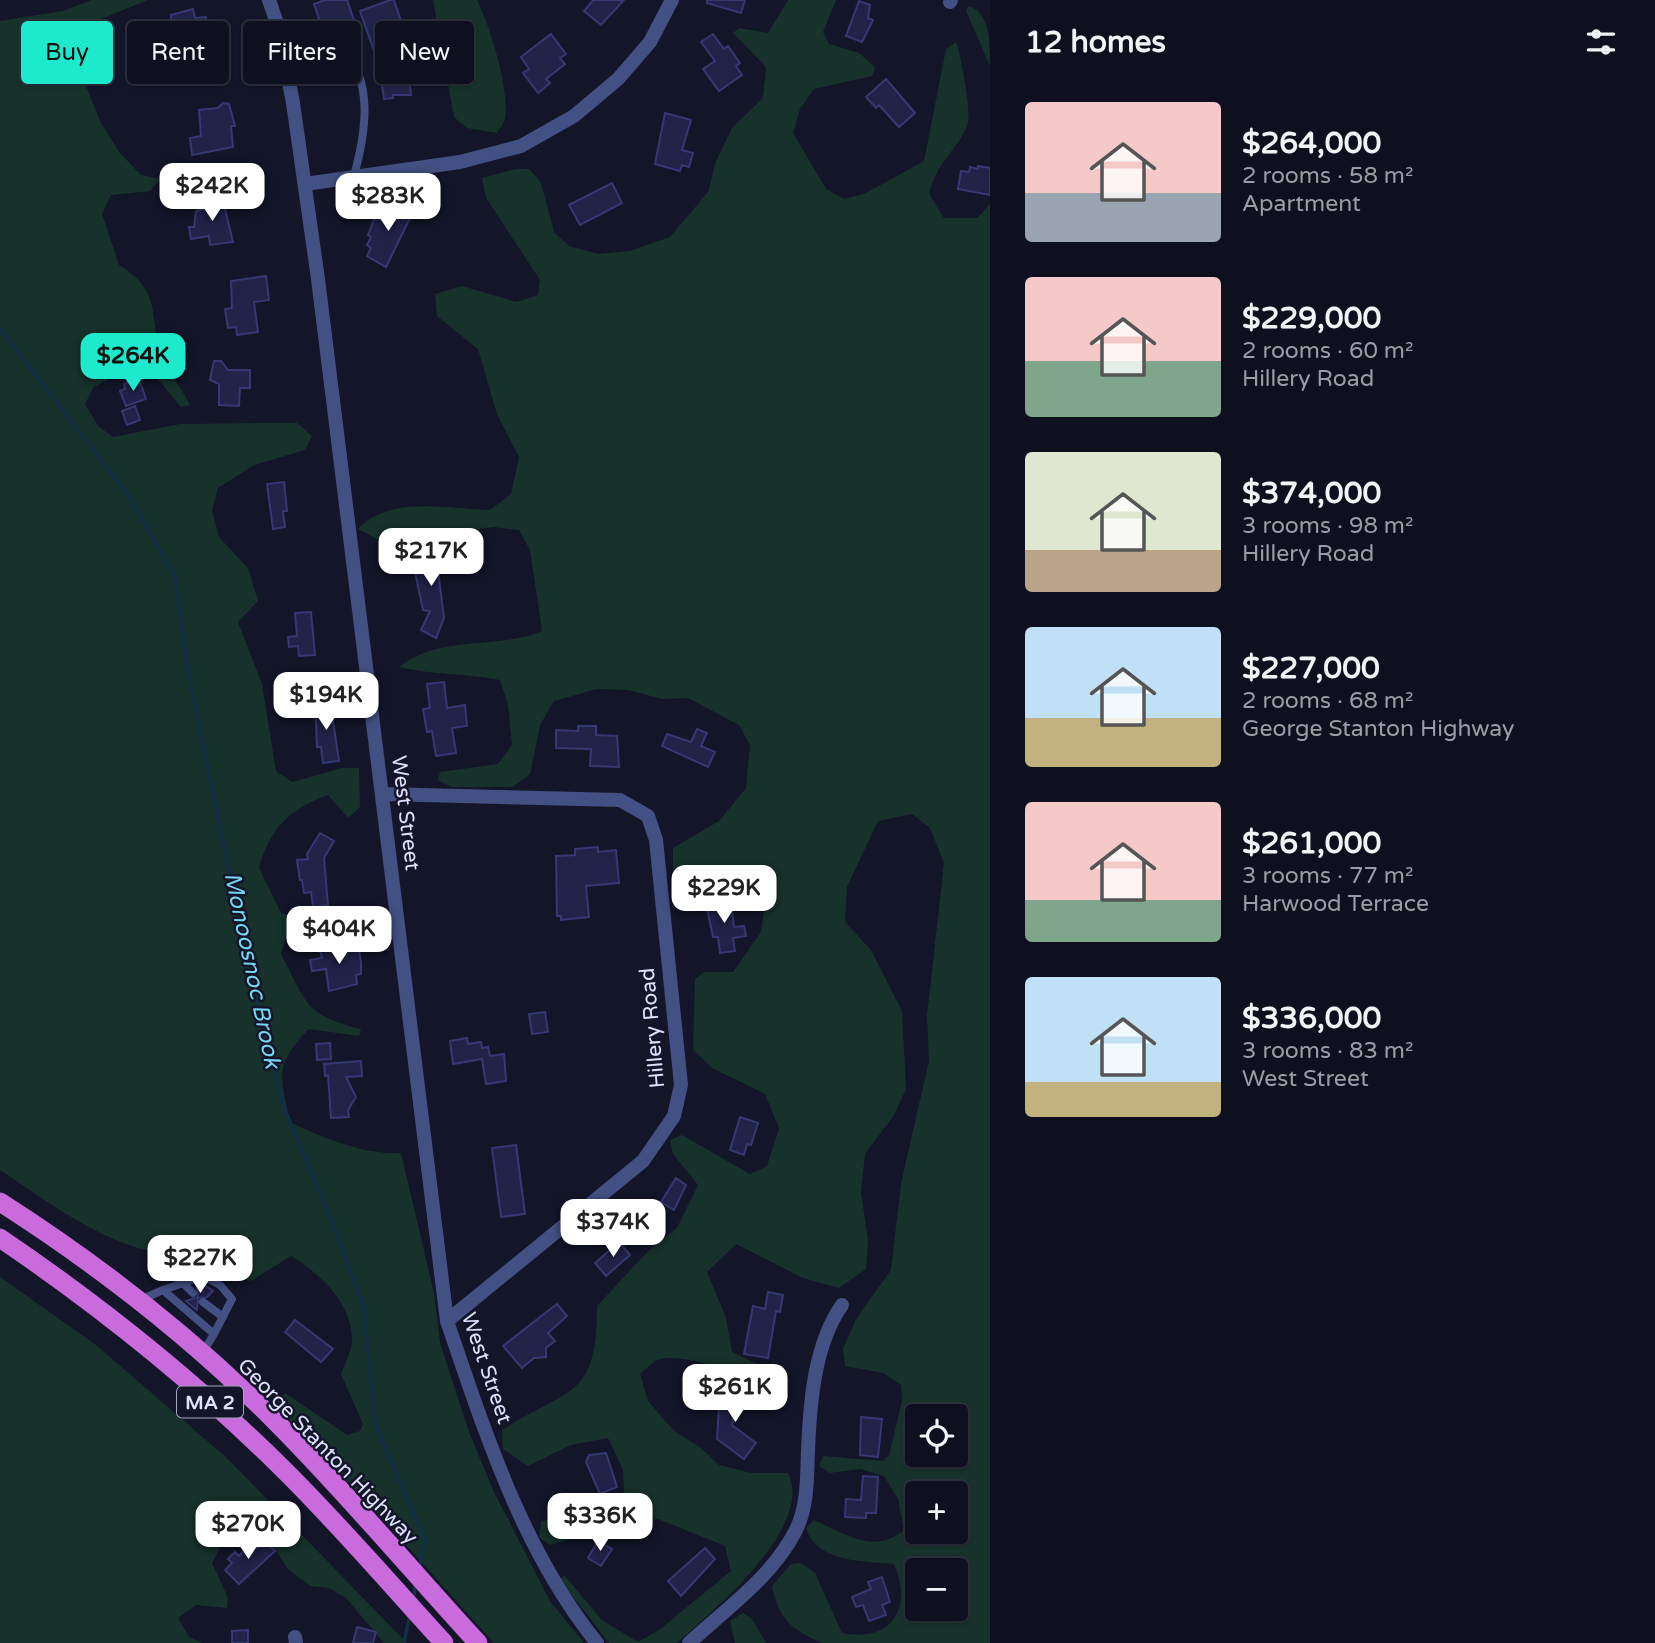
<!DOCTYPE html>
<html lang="en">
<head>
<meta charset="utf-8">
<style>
	:root { --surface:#0e101f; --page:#1c1e2c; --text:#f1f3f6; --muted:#9b9da4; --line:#2e303d; --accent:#1de9cd }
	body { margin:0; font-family:"Varela Round",sans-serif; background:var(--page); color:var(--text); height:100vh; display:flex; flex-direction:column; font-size:26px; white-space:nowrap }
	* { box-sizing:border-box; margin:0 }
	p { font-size:23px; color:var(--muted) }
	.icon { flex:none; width:38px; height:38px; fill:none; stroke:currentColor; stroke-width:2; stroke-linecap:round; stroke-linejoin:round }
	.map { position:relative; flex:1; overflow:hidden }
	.drawer { display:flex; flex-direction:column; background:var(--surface); width:665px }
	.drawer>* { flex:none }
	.guide { position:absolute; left:21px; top:21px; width:665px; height:63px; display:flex; gap:14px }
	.controls { position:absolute; left:905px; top:1404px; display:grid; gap:14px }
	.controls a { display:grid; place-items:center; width:63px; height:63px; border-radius:7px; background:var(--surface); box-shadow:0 2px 5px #0004,0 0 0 2px var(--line); font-size:35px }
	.price { position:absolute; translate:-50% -60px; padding:0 16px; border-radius:14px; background:#fff; color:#222; font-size:23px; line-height:46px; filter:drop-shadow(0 2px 4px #0008) }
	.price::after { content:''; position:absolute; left:50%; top:42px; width:21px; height:16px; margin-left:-10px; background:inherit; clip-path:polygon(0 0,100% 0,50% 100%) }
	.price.current { background:var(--accent); color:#111 }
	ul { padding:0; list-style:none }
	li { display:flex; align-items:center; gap:21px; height:175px; padding:0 35px }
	li span { display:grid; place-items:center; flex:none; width:196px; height:140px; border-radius:7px; color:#555 }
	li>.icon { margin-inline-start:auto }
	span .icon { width:84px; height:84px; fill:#fffc; stroke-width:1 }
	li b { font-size:30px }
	h2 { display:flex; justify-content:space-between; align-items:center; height:84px; padding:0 35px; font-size:30px }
	.pill { padding:0 24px; border-radius:7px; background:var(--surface); box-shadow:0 2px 5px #0004,0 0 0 2px var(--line); font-size:24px; line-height:63px }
	.pill.current { background:var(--accent); color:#111 }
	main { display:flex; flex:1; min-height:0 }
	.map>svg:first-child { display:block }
</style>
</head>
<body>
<main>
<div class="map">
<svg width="990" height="1643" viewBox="0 0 990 1643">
	<rect width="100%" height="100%" fill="#131529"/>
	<path fill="#17322b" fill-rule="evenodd" d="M92,0H148L78,28L72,51L100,121L119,152L141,175L161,179L150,191L111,195L102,214L119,265C163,292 148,313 161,353C167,371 182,388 190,405L181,407L142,360L93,388L85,404L98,426L113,437L180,424L297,423L312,436L305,450L254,465L218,488L212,510L219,537L248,568L258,601L238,622L262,684L276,771L292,782L342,768H359L360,807L348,818L328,795C291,808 269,829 259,868L281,913L296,917L338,914L341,920L325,933L286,938L281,954C307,1003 304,1015 361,1029L359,1036L309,1029C274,1064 280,1076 290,1122C323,1138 364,1155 401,1153L434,1293L440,1343L469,1432L494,1492L550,1601L584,1643H494L382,1518L280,1411L275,1400L285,1393L347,1435L360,1431L363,1424L341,1374C345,1363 353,1348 352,1337C351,1302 319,1273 291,1256L251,1281C231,1277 216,1266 197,1260C174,1252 152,1254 129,1245C83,1229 41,1197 0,1170V21L63,11Z
		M433,0H477C490,26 510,90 505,119C504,124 499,129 497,133L467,128L454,117Z
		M788,0H836L823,32L829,44L859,53L875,67L872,76L814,89L800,109L793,133L826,189L844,199L866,193L924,161L946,49L956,42C961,55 971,110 968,123C961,146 936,162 929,194L944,218H977L990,204V1643H822C791,1629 779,1620 772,1586L791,1564L801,1563L815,1573L842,1633C893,1643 913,1607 894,1564C863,1561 817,1563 806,1528L814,1520C845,1534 874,1555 904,1530L898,1499L884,1476L860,1469L830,1473L819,1466L823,1456L883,1461L889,1455L902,1401L901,1385L883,1373L845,1366L843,1349L856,1319L891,1270L901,1183L929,1061L927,1016L944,863L930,828L912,814L878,821L847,887L845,922L871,950L902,1011L906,1089L894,1115L865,1154L861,1193L868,1239L866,1269L839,1288L803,1278L736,1244L707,1272L726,1318L732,1352L778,1374L771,1380C743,1376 681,1351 657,1360C651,1363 645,1370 640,1374L648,1401L674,1431L700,1447L719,1465L751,1473H788C815,1527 713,1610 677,1643H609L560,1580L564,1575L602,1620L638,1642L659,1630L731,1571L725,1546L658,1519L624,1524L550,1545L539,1537L541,1521L600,1511L624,1496L623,1470L608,1438L571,1445L528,1466L503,1449L502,1430C569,1387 597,1400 597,1306L650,1249L677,1228L698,1185L673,1154L670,1140L682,1135L750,1174L767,1166L779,1128L765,1094L712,1068L693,1050L695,979L704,972H733L761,932L765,903L724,885L686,884L673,876V848L719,821L746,788L750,745L739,725L688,698L662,699L628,690L597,689L554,701L540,725L530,774L513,787H451L438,780L440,772L498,764L512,745L508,705L500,680C466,673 432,675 399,667C440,634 496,650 542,631L530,550L519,530L494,527L420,537L377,539L358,529C389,495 448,509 490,510L511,494L519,457L497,414L478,349L437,316L435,294L462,286L517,302L538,295L540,280L486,198L482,178L516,169H529L541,183L554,232L569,246L598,254L630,251L670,237L708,192L716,161L732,128L763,98L766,67L733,33L739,28L768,33ZM917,1416H956V1454H917ZM917,1493H956V1531H917ZM917,1570H956V1608H917Z
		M969,6C990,13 990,41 990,66L966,11Z
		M0,1277L96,1345L228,1459L407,1643H384L346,1598L329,1588L310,1586L287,1568L267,1537L246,1522L227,1535L212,1563L228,1598L227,1608L196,1605L178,1618L189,1637L202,1643H0Z
		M743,1613L752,1619L766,1643H735L730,1621Z"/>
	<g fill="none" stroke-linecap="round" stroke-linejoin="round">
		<path stroke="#113045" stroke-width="3.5" d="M0,329L131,499L175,577L189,677L253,987L282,1103L327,1209L364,1308L375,1424L425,1540L419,1569
			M413,1600L416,1583
			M404,1643L410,1614"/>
	</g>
	<path fill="#212248" stroke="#353872" stroke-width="2" d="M325,0H347L354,20L336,27L334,21L321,25L314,4Z
		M390,0H394L402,24L380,32L390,72L408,70L411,95H393V98L384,99L377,50L374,51L360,11Z
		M593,0H624L601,25L584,11Z
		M707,0H745L741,13L707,3Z
		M859,1L870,5L868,18L873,20L862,42L846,36Z
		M193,9L195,18L206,17L209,51L202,52L204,62L188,64L187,57L178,58L177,42L172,36L171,15Z
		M551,34L566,54L560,58L565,64L546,79L550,83L538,93L523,73L529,69L521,57Z
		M713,34L724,49L728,46L740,63L736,66L742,75L719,91L703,69L715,61L701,42Z
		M886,79L915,113L899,127L879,105L876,108L866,97Z
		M223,103L229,104L235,126H231L233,147L192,155L190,138L201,136L199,110L218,108Z
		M665,113L691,120L682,150L693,153L689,167L682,165L680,171L655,164Z
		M978,166L990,168V195L958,189L961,171L969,172L970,167L978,169Z
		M612,183L622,203L580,225L569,205Z
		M222,197L233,242L210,245L209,236L191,239L189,227H194L196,211L205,209L203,201Z
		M391,203L413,212L386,267L367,256L371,248L367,245L371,237L368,235L375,217L381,220Z
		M266,276L269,300L254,302L258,332L237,335L236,327L228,328L225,309L232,308L231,281Z
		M214,361H221L228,370H250V388H240L239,406L219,405V384L210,380Z
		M139,379L146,399L126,406L120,391L125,389L124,384Z
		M135,406L140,420L127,425L122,411Z
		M284,482L287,511H283L285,527L273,529L267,484Z
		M444,546L448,558L443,559L445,568L438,570L444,618L436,638L421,630L430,611L423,610L412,558Z
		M311,612L315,655L299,656L298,646L289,647L288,637L297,636L295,613Z
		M444,682L447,708L465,705L467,726L452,728L456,753L436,756L432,731L427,732L423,709L430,708L427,684Z
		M330,700L339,761L323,763L321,747H317L315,702Z
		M578,726H596V735L617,736L619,767L590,766L591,749L556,748V730L578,731Z
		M697,729L707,733L701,746L715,752L708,767L662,746L667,734L691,742Z
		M320,833L334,841L324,858L328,905L313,907L311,892L304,893L302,880H300L297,860L308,859L307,854Z
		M598,847V852L616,850L619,883L586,886L589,917L561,920V916H557L556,856L575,855V849Z
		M731,901L734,927L744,926L746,936L733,938L735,951L720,953L718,937H713L706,904Z
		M351,945L352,951L359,949L361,963V974L356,975L357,984L329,991L326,969L312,971L310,960L322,958L320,950Z
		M545,1012L548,1032L532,1034L529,1014Z
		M467,1038L468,1044L481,1042L482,1048L488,1047L490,1056L504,1054L506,1081L486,1084L482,1059L453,1064L450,1041Z
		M330,1043L331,1059L317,1060L316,1044Z
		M361,1061L362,1076L346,1077L356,1097L348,1110L349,1117L331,1118L328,1075L325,1076L324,1064Z
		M740,1117L758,1123L751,1145L747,1144L744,1155L730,1150Z
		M516,1145L525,1214L501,1217L492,1148Z
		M676,1178L686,1185L674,1210L661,1202Z
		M619,1242L630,1255L606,1276L595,1263Z
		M194,1254L199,1270L169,1280L164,1262Z
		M202,1283L213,1291L207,1297L198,1298L197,1310L186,1301L198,1297L197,1288Z
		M768,1292L783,1295L780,1312L776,1311L768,1358L744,1354L753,1306L765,1309Z
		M557,1304L567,1316L548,1333L555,1341L546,1348V1357L534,1358L522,1368L503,1346Z
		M295,1320L333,1349L321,1362L285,1332Z
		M749,1389L756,1404L734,1413L732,1425L756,1443L744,1459L717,1439L719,1408L727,1402L726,1398Z
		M861,1417L882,1419L878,1457L860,1455Z
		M606,1453L617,1487L600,1494L586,1462L589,1455Z
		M863,1476L878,1477L876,1513H866V1518L845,1517L846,1499L861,1500Z
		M264,1541L275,1551L239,1584L225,1570L232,1563L228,1559L235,1552L239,1556L252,1543L257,1548Z
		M598,1541L612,1549L601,1566L588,1558Z
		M705,1548L715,1559L681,1596L668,1581Z
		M882,1577L890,1602L882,1605L886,1615L869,1621L863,1605L856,1607L852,1597L871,1589L868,1582Z
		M357,1627L376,1632L373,1643H353Z
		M248,1630V1643H232V1631Z"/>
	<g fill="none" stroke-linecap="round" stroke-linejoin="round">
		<path stroke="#435083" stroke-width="8" d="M280,34L309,44L339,43C375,79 366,132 354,176
			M290,79L314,45
			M183,1283L193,1293
			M163,1290L203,1276L220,1285L232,1299L214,1334
			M140,1300L163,1290L214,1334L203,1352
			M203,1302L223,1317"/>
		<path stroke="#435083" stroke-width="14" d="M269,0L279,29L293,103L318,279L447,1321C485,1432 522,1550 597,1643
			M950,2L951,0
			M305,184L460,162L521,146L574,116L618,79L650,42L672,0
			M383,794L620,800L648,816L656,840L681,1085L674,1116L643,1161L447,1321
			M295,1637L296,1643
			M689,1643C726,1609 773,1576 796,1530C808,1506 807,1476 808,1450C810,1403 814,1345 842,1305"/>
		<path stroke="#c96add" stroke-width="19" d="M0,1202C97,1264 192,1338 274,1420C345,1491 410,1569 478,1643
			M0,1238C100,1306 195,1382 281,1467C338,1523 390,1584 444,1643"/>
	</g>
	<g text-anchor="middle" stroke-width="5" stroke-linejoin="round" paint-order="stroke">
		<rect fill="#131529" stroke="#a1a4bd" stroke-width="2" x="177" y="1386.5" width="66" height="31" rx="5"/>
		<g font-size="19" font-weight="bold" fill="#dee2fc">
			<text x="210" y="1409">MA 2</text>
		</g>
		<g font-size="21" fill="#dee2fc" stroke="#131529">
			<text transform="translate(406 813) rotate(83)" y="7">West Street</text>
			<text transform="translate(652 1028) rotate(-95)" y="7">Hillery Road</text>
			<text transform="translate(487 1368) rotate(71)" y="7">West Street</text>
			<text transform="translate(328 1451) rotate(46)" y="7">George Stanton Highway</text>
		</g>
		<g font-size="23" font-style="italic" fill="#76d6f2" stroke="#131529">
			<text transform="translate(253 970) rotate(78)" y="8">Monoosnoc Brook</text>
		</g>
	</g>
</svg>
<div class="controls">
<a><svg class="icon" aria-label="locate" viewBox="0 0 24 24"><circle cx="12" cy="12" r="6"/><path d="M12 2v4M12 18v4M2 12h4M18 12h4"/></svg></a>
<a>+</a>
<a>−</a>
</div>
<b class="price" style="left:212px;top:223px">$242K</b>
<b class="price" style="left:388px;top:233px">$283K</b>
<b class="price current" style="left:133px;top:393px">$264K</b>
<b class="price" style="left:431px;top:588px">$217K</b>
<b class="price" style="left:326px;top:732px">$194K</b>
<b class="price" style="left:724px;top:925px">$229K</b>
<b class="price" style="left:339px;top:966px">$404K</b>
<b class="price" style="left:613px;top:1259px">$374K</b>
<b class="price" style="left:200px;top:1295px">$227K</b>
<b class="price" style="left:735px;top:1424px">$261K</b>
<b class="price" style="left:600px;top:1553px">$336K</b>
<b class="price" style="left:248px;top:1561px">$270K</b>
<div class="guide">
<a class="pill current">Buy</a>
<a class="pill">Rent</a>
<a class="pill">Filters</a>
<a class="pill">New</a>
</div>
</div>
<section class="drawer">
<h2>12 homes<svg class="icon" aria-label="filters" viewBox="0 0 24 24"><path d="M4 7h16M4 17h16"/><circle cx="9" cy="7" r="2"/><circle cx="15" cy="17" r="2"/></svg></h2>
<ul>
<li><span style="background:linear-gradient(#f6c9c9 65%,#9aa5b1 0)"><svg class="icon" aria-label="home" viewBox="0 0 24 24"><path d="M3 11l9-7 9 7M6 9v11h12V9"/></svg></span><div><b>$264,000</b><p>2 rooms · 58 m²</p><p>Apartment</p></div></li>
<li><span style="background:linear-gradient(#f6c9c9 60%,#7fa58c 0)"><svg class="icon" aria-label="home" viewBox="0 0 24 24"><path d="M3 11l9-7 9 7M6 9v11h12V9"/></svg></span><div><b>$229,000</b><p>2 rooms · 60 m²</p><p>Hillery Road</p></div></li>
<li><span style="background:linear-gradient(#dfe7d0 70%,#b9a48a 0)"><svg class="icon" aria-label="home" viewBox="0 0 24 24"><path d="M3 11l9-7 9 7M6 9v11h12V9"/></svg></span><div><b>$374,000</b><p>3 rooms · 98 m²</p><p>Hillery Road</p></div></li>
<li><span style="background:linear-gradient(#bfe0f5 65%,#c2b280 0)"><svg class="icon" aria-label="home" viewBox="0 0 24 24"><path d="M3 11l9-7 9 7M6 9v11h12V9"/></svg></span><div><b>$227,000</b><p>2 rooms · 68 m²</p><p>George Stanton Highway</p></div></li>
<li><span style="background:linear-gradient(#f6c9c9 70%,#7fa58c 0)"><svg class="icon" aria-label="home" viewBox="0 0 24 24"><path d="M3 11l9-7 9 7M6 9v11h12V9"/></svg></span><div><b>$261,000</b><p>3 rooms · 77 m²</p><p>Harwood Terrace</p></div></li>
<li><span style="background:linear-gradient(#bfe0f5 75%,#c2b280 0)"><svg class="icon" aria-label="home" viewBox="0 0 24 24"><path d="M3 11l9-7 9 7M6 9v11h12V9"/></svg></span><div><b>$336,000</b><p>3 rooms · 83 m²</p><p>West Street</p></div></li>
</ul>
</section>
</main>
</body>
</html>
